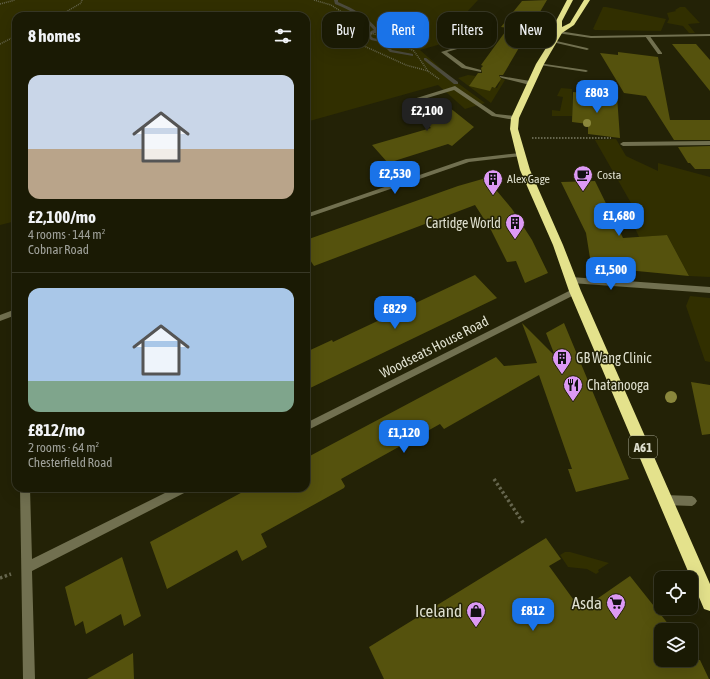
<!DOCTYPE html>
<html lang="en">
<head>
<meta charset="utf-8">
<style>
	:root { --surface:#1a1a04; --page:#272713; --text:#f1f3f6; --muted:#9fa19a; --line:#383826; --accent:#1a73e8 }
	body { margin:0; font-family:"Asap Condensed",sans-serif; background:var(--page); color:var(--text); height:100vh; display:flex; flex-direction:column; font-size:15px; white-space:nowrap }
	* { box-sizing:border-box; margin:0 }
	p { font-size:13px; color:var(--muted) }
	.icon { flex:none; width:22px; height:22px; fill:none; stroke:currentColor; stroke-width:2; stroke-linecap:round; stroke-linejoin:round }
	.map { position:relative; flex:1; overflow:hidden }
	.details { position:absolute; left:12px; top:12px; width:298px; height:480px; display:flex; flex-direction:column; background:var(--surface); border-radius:12px; box-shadow:0 4px 16px #0002,0 0 0 1px var(--line) }
	.details>* { flex:none }
	.guide { position:absolute; left:322px; top:12px; width:328px; height:36px; display:flex; gap:8px }
	.fabs { position:absolute; left:654px; top:571px; display:grid; gap:8px }
	.fabs a { display:grid; place-items:center; width:44px; height:44px; border-radius:8px; background:var(--surface); box-shadow:0 4px 16px #0002,0 0 0 1px var(--line); font-size:20px }
	.price { position:absolute; translate:-50% -34px; padding:0 9px; border-radius:8px; background:var(--accent); color:#fff; font-size:13px; line-height:26px; filter:drop-shadow(0 1px 2px #0008) }
	.price::after { content:''; position:absolute; left:50%; top:24px; width:12px; height:9px; margin-left:-6px; background:inherit; clip-path:polygon(0 0,100% 0,50% 100%) }
	.price.current { background:#222; color:#fff }
	ul { padding:0; list-style:none }
	li { display:grid; align-content:center; gap:8px; height:212px; padding:0 16px }
	li+li { border-top:1px solid var(--line) }
	li span { display:grid; place-items:center; height:124px; border-radius:12px; color:#555 }
	li>.icon { margin-inline-start:auto }
	span .icon { width:72px; height:72px; fill:#fffc; stroke-width:1 }
	li b { font-size:17px }
	h2 { display:flex; justify-content:space-between; align-items:center; height:48px; padding:0 16px; font-size:17px }
	.pill { padding:0 14px; border-radius:12px; background:var(--surface); box-shadow:0 4px 16px #0002,0 0 0 1px var(--line); font-size:14px; line-height:36px }
	.pill.current { background:var(--accent); color:#fff }
	.map>svg:first-child { display:block }
</style>
</head>
<body>
<div class="map">
<svg width="710" height="679" viewBox="0 0 710 679">
	<rect width="100%" height="100%" fill="#232206"/>
	<path fill="#312f00" d="M0,0H478L467,12L461,25L469,36L420,50L455,81L485,103L465,109L438,85L306,122V16H16V221L0,225Z
		M603,7H606L666,19L661,31L595,30L593,29Z
		M680,7H685L700,23L688,24L695,33H689L683,26L667,23L669,19L667,13L676,11L675,10Z
		M468,75L476,76L470,85L497,88L500,82L496,81L501,78L505,80L491,103L458,78Z
		M561,88L572,89V116H552V110L560,111L563,97L557,96Z
		M616,139L626,156L658,171V163L710,177V277L689,276L667,235L639,237L624,204L631,203L595,140Z
		M690,296L710,298V362L705,361L686,306Z
		M565,552H570L609,563L598,570L599,572L596,574L587,569L568,567L560,555Z"/>
	<g fill="none" stroke-linecap="round" stroke-linejoin="round">
		<path fill="#4c4b3e" fill-rule="evenodd" d="M334,0H338V2C354,9 367,16 378,30L377,33H373L371,36L373,38L382,40L392,50L413,54V56L390,52L380,42L371,40L367,36L371,31L374,30C363,17 350,10 335,4Z
			M424,58H426L458,82V84H454L424,60Z"/>
	</g>
	<path fill="#55520d" d="M547,0L506,70L503,75H499L501,79L495,88L492,87L490,91L469,86L478,73H482L481,68L483,66L481,65L508,28L501,27L522,1Z
		M672,44H696L710,60V91Z
		M618,52L658,57L670,120H710V140H674L646,96L624,93L600,53L618,55Z
		M573,92L617,96L620,138L588,134V124L572,122Z
		M435,100H440L474,127L452,146L448,144L388,163L372,145L431,128L408,108Z
		M710,146V169H695L690,163H688L678,147Z
		M486,178L512,209L532,240L548,273L525,283L516,261L507,262L491,230L475,205L314,266L306,254V240L458,186Z
		M595,181L623,238L667,235L689,276L595,267L590,258L586,233L561,182Z
		M475,275L497,298L306,390V352L332,340L333,342Z
		M522,323L555,356L546,333L564,323L629,479L576,492L568,469H572L539,375L444,429L440,424L341,479L345,486L344,488L261,534L267,547L242,561L237,550L167,589L150,542L250,488H306V458L496,357L504,366L537,363Z
		M691,382L710,385V434L702,435Z
		M546,538L561,559L549,566L581,610L630,576L673,630H661V660H691V652L697,660H700L709,679H384L369,647Z
		M122,557L141,616L124,626L121,614L86,634L83,621L75,626L65,587Z
		M133,653L134,679H87Z"/>
	<g fill="none" stroke-linecap="round" stroke-linejoin="round">
		<path stroke="#66664e" stroke-width="1.5" stroke-dasharray="1 1" stroke-linecap="butt" d="M314,0L331,5L345,14L357,29L394,40L414,51L428,71L439,79
			M0,4L15,0
			M59,16L81,3L82,0
			M357,29L364,46L406,65L428,71
			M394,39L403,36
			M0,44L16,36"/>
		<path stroke="#66664e" stroke-width="2" stroke-dasharray="1.5 1.5" stroke-linecap="butt" d="M532,138H611"/>
		<path stroke="#66664e" stroke-width="3.5" stroke-dasharray="2.5 2.5" stroke-linecap="butt" d="M494,479L524,524
			M0,578L11,574"/>
		<path fill="#717050" fill-rule="evenodd" d="M645,35H649L662,53V54H658L645,36Z
			M552,40L587,48L589,49L587,50L552,42Z
			M470,43L474,44L447,52L466,66L481,70V72L462,68L441,52Z
			M538,63L586,70L588,71L586,72L540,65L538,64Z
			M500,76L530,81L533,83L530,85L502,78L500,77Z
			M455,86L496,114L515,116L518,118L515,120L492,116L454,90L407,104L404,102Z
			M665,495L692,496L695,498L697,501L695,504L692,506L665,505L662,503L660,500L662,497Z"/>
		<path fill="#717050" fill-rule="evenodd" d="M559,31L591,36L710,34V36L591,38L557,33V32Z
			M710,141V145L623,146L620,144L623,142Z
			M520,153L523,155L522,156L469,162L306,218V214L466,159Z
			M571,277L710,287V293L571,283L567,280Z
			M575,288L578,289L579,291L578,293L306,431V423Z
			M16,309V315L0,321V315Z
			M20,488H30L32,559L175,488H190L188,491L32,571L35,679H23Z"/>
		<path fill="#e4e28c" fill-rule="evenodd" d="M567,0H573L562,21V27L570,23L584,0H590L574,25L562,33L544,64L519,118L518,129L530,170L563,245L581,291L710,584V611L704,609L569,291L553,245L520,170L510,129L511,118L536,64L556,32V21Z"/>
	</g>
	<g fill="#8a873c">
		<circle cx="587" cy="123" r="4"/>
		<circle cx="671" cy="397" r="6"/>
	</g>
	<defs>
		<g id="cafe-pin" transform="scale(1)"><path d="M0 17L-7.5 6A9.5 9.5 0 1 1 7.5 6Z" fill="#dd99f4" stroke="#232206"/><path d="M-5.5-4.5H6V0H3Q3 3.5 0 3.5H-2.5Q-5.5 3.5-5.5 0ZM3-3.2v2h1.7v-2ZM-6 4.5H4V6H-6Z" fill="#111"/></g>
		<g id="building-pin" transform="scale(1)"><path d="M0 17L-7.5 6A9.5 9.5 0 1 1 7.5 6Z" fill="#dd99f4" stroke="#232206"/><path d="M-4-6H4V6H1V3H-1V6H-4ZM-2.5-4.3h1.7v1.8h-1.7ZM.8-4.3h1.7v1.8H.8ZM-2.5-1h1.7V.8h-1.7ZM.8-1h1.7V.8H.8Z" fill="#111"/></g>
		<g id="restaurant-pin" transform="scale(1)"><path d="M0 17L-7.5 6A9.5 9.5 0 1 1 7.5 6Z" fill="#dd99f4" stroke="#232206"/><path d="M-5-6h1v4h1v-4h1v4h1v-4h1v5L-1.5 .5V6h-2V.5L-5-1ZM5-6V6H3V1.5H1.5Q1.5-4 5-6Z" fill="#111"/></g>
		<g id="supermarket-pin" transform="scale(1)"><path d="M0 17L-7.5 6A9.5 9.5 0 1 1 7.5 6Z" fill="#dd99f4" stroke="#232206"/><path d="M-6-5.5h2.5l.6 2H6L4.5 2H-2.5L-4.4-4H-6ZM-1.5 3.2a1.3 1.3 0 1 0 .1 0ZM3 3.2a1.3 1.3 0 1 0 .1 0Z" fill="#111"/></g>
		<g id="shop-pin" transform="scale(1)"><path d="M0 17L-7.5 6A9.5 9.5 0 1 1 7.5 6Z" fill="#dd99f4" stroke="#232206"/><path d="M-5-2.5h2.3a2.7 3.5 0 0 1 5.4 0H5L5.5 6h-11ZM-1.5-2.5h3a1.5 2.3 0 0 0-3 0Z" fill="#111"/></g>
	</defs>
	<g fill-rule="evenodd">
		<use href="#cafe-pin" x="583" y="175"/>
		<use href="#building-pin" x="493" y="179"/>
		<use href="#building-pin" x="515" y="223"/>
		<use href="#building-pin" x="562" y="358"/>
		<use href="#restaurant-pin" x="573" y="385"/>
		<use href="#supermarket-pin" x="616" y="603"/>
		<use href="#shop-pin" x="476" y="611"/>
	</g>
	<g text-anchor="middle" stroke-width="3" stroke-linejoin="round" paint-order="stroke">
		<g font-size="12" fill="#dedfce" stroke="#232206" text-anchor="start">
			<text x="597" y="179">Costa</text>
			<text x="507" y="183">Alex Gage</text>
		</g>
		<rect fill="#232206" stroke="#a6a692" stroke-width="1" x="629" y="436" width="28" height="22" rx="3"/>
		<g font-size="13" font-weight="bold" fill="#dedfce">
			<text x="643" y="452">A61</text>
		</g>
		<g font-size="14" fill="#dedfce" stroke="#232206" text-anchor="start">
			<text x="501" y="228" text-anchor="end">Cartidge World</text>
			<text x="576" y="363">GB Wang Clinic</text>
			<text x="587" y="390">Chatanooga</text>
		</g>
		<g font-size="14" fill="#dedfce" stroke="#232206">
			<text transform="translate(434 347) rotate(-27)" y="5">Woodseats House Road</text>
		</g>
		<g font-size="17" fill="#dedfce" stroke="#232206" text-anchor="end">
			<text x="602" y="609">Asda</text>
			<text x="462" y="617">Iceland</text>
		</g>
	</g>
</svg>
<div class="fabs">
<a><svg class="icon" aria-label="locate" viewBox="0 0 24 24"><circle cx="12" cy="12" r="6"/><path d="M12 2v4M12 18v4M2 12h4M18 12h4"/></svg></a>
<a><svg class="icon" aria-label="layers" viewBox="0 0 24 24"><path d="M12 4l9 5-9 5-9-5zM3 14l9 5 9-5"/></svg></a>
</div>
<b class="price" style="left:597px;top:114px">£803</b>
<b class="price current" style="left:427px;top:132px">£2,100</b>
<b class="price" style="left:395px;top:195px">£2,530</b>
<b class="price" style="left:619px;top:237px">£1,680</b>
<b class="price" style="left:611px;top:291px">£1,500</b>
<b class="price" style="left:395px;top:330px">£829</b>
<b class="price" style="left:404px;top:454px">£1,120</b>
<b class="price" style="left:533px;top:632px">£812</b>
<div class="guide">
<a class="pill">Buy</a>
<a class="pill current">Rent</a>
<a class="pill">Filters</a>
<a class="pill">New</a>
</div>
<section class="details">
<h2>8 homes<svg class="icon" aria-label="filters" viewBox="0 0 24 24"><path d="M4 7h16M4 17h16"/><circle cx="9" cy="7" r="2"/><circle cx="15" cy="17" r="2"/></svg></h2>
<ul>
<li><span style="background:linear-gradient(#c9d6e8 60%,#b9a48a 0)"><svg class="icon" aria-label="home" viewBox="0 0 24 24"><path d="M3 11l9-7 9 7M6 9v11h12V9"/></svg></span><div><b>£2,100/mo</b><p>4 rooms · 144 m²</p><p>Cobnar Road</p></div></li>
<li><span style="background:linear-gradient(#a9c7e8 75%,#7fa58c 0)"><svg class="icon" aria-label="home" viewBox="0 0 24 24"><path d="M3 11l9-7 9 7M6 9v11h12V9"/></svg></span><div><b>£812/mo</b><p>2 rooms · 64 m²</p><p>Chesterfield Road</p></div></li>
</ul>
</section>
</div>
</body>
</html>
